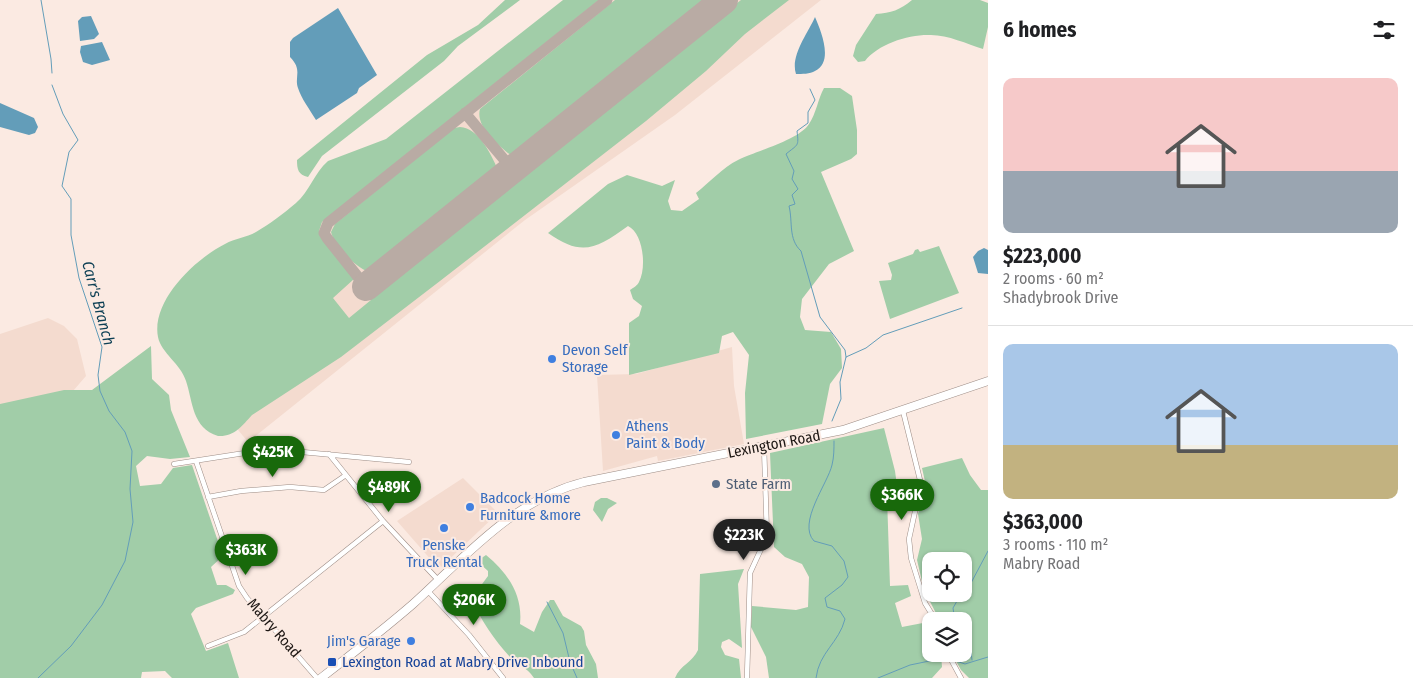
<!DOCTYPE html>
<html lang="en">
<head>
<meta charset="utf-8">
<style>
	:root { --surface:#fff; --page:#f6f6f6; --text:#202124; --muted:#757577; --line:#e0e0e0; --accent:#18690b }
	body { margin:0; font-family:"Fira Sans Condensed",sans-serif; background:var(--page); color:var(--text); height:100vh; display:flex; flex-direction:column; font-size:19px; white-space:nowrap }
	* { box-sizing:border-box; margin:0 }
	p { font-size:16px; color:var(--muted) }
	.icon { flex:none; width:28px; height:28px; fill:none; stroke:currentColor; stroke-width:2; stroke-linecap:round; stroke-linejoin:round }
	.map { position:relative; flex:1; overflow:hidden }
	.panel { display:flex; flex-direction:column; background:var(--surface); width:425px }
	.panel>* { flex:none }
	.fabs { position:absolute; left:922px; top:552px; display:grid; gap:10px }
	.fabs a { display:grid; place-items:center; width:50px; height:50px; border-radius:10px; background:var(--surface); box-shadow:0 1px 4px #0004; font-size:25px }
	.price { position:absolute; translate:-50% -42px; padding:0 11px; border-radius:18px; background:var(--accent); color:#fff; font-size:16px; line-height:32px; filter:drop-shadow(0 1px 2px #0008) }
	.price::after { content:''; position:absolute; left:50%; top:30px; width:15px; height:11px; margin-left:-8px; background:inherit; clip-path:polygon(0 0,100% 0,50% 100%) }
	.price.current { background:#222; color:#fff }
	ul { padding:0; list-style:none }
	li { display:grid; align-content:center; gap:10px; height:265px; padding:0 15px }
	li+li { border-top:1px solid var(--line) }
	li span { display:grid; place-items:center; height:155px; border-radius:10px; color:#555 }
	li>.icon { margin-inline-start:auto }
	span .icon { width:90px; height:90px; fill:#fffc; stroke-width:1 }
	li b { font-size:21px }
	h2 { display:flex; justify-content:space-between; align-items:center; height:60px; padding:0 15px; font-size:21px }
	main { display:flex; flex:1; min-height:0 }
	.map>svg:first-child { display:block }
</style>
</head>
<body>
<main>
<div class="map">
<svg width="988" height="678" viewBox="0 0 988 678">
	<rect width="100%" height="100%" fill="#fbeae2"/>
	<path fill="#f4dbcf" d="M588,0H821L675,115L525,220L248,442L187,368L297,236Z
		M48,318L64,326L77,339L86,376L73,391L0,407V334Z
		M732,347L734,386L744,444L658,461L657,456L603,471L597,375L636,374Z
		M463,478L498,513L439,569L397,521Z"/>
	<path fill="#a1cda8" fill-rule="evenodd" d="M505,0H520L458,46L444,61L322,156L308,177C298,175 297,169 297,160L427,55L478,25Z
		M563,0H599L322,222L319,231L322,239L354,279L333,298L349,318L371,300L369,297L741,0H789L745,34L706,71L646,121L440,281L341,357L252,415C242,426 234,437 218,436C192,428 193,402 186,381C181,364 161,353 158,337C151,301 195,259 225,244C235,238 246,238 256,232C270,224 284,213 296,203C310,191 314,173 328,161L386,139Z
		M615,0H710L516,156H512C499,146 475,127 480,109Z
		M912,0H980L988,3V27L983,49C967,44 948,35 931,35C909,34 878,44 865,61L858,62L853,56L856,45L876,14C891,13 900,10 912,0Z
		M824,88H840L852,96L857,130V154L851,159L821,172L854,251L829,264L802,299L800,317L805,330L831,332L841,349L842,368L830,384L822,424L746,439L745,393L749,355L733,332L722,336L719,353L629,375V323L639,316L642,306L633,299L630,290C633,288 638,285 639,282C647,267 643,233 628,226C596,249 582,257 548,233L608,184L627,175L662,186L675,180L668,201L671,210L682,211L699,199L696,193C709,183 723,167 738,160C756,151 799,140 809,124C816,114 818,99 824,88Z
		M460,127C479,128 491,154 498,170L369,272C355,267 335,247 331,232L335,224L454,128Z
		M939,246L959,293L890,319L879,281L891,280L892,275L888,263L913,254L915,250L918,249L920,252Z
		M151,346L152,379L169,395L171,410L190,457L170,459L147,456L136,466L140,486L161,484L173,468L192,465L223,556L211,567L217,585H226L235,590L233,594L196,608L191,614L206,651L228,643L239,678H172L165,671L142,672L141,678H0V404L64,390H92Z
		M884,428L895,471L898,493L887,497L890,586L908,585L911,596L895,603L902,627L928,622L931,628V654H941L942,667L932,678H769L766,657L751,627L752,606L796,610L808,607L809,577L802,564L785,557L774,547L770,453Z
		M962,458L970,475L981,490H988V678H969L961,670L952,654H964V621H940L924,590L917,560L922,539L918,514L926,486L922,468ZM931,561H964V594H931Z
		M601,498H607L617,503L608,509L602,522L593,510L595,502Z
		M486,555C508,573 523,595 520,624L534,632L542,612L550,600H554L563,616L581,626L584,631L586,645L596,664L598,678H534C526,666 519,667 511,658C494,640 482,621 471,599L488,576V571L477,561Z
		M744,569L738,584L742,648L729,639L722,642L721,647L725,655L739,659L741,678H675C680,665 693,662 698,650L700,574Z"/>
	<path fill="#639db9" d="M338,8L377,75L359,88L357,93L316,120C310,110 301,98 298,88C294,77 303,70 290,57V42L293,38Z
		M91,16L99,34L94,39L80,41L78,21L82,17Z
		M815,17C821,31 834,62 815,71C810,74 802,74 796,74C790,56 808,33 815,17Z
		M102,42L110,60L92,65L83,62L80,52L81,46Z
		M0,103L34,118L38,127L35,133L29,135L0,127Z
		M984,248L988,250V274L978,273L973,257L978,251Z"/>
	<g fill="none" stroke-linecap="round" stroke-linejoin="round">
		<path stroke="#639db9" stroke-width="1" d="M41,0L51,59L52,73
			M810,89L815,100L808,112V123L797,131C799,147 798,144 786,154L794,171L792,179L798,189L792,195L795,204L789,206C793,222 788,239 801,251L820,317L845,350L846,357
			M832,421L841,399L840,382L846,357L866,348L883,335L962,308
			M964,591L971,583L988,551
			M547,602L563,633L570,662L577,678
			M955,621L953,608L961,594
			M964,640L971,652L972,660
			M954,657L956,661L965,664L988,657
			M38,678L71,646L102,605L125,561L133,522L130,489L132,451L125,432L109,411L100,391L98,375L102,347L79,278L71,235V199L62,186L69,152L78,140L63,114L52,85
			M816,678C819,652 839,643 845,619L840,611L827,607L825,598L842,585L848,577L844,561L832,546L814,541C797,523 828,483 832,465C834,457 834,449 834,441
			M878,678L910,665L944,658"/>
		<path stroke="#b9aba4" stroke-width="11" d="M465,113L513,170
			M366,287L327,238L324,233L328,223L607,0"/>
		<path stroke="#b9aba4" stroke-width="28" d="M366,287L724,0"/>
		<g stroke="#9d8d86" stroke-width="5.5">
			<path id="street" d="M903,411L921,484L909,539L911,558L925,603L936,621
				M329,454L383,521L439,581
				M196,461L239,586L247,598L317,678
				M174,464L270,449L409,462
				M208,497L241,491L290,487L324,490L346,475
				M428,591L469,635L503,678
				M208,646L244,632L383,521
				M948,654L961,678
				M747,678L750,573L767,536L764,446"/>
		</g>
		<g stroke="#9d8d86" stroke-width="9">
			<path id="highway" d="M321,678C352,654 383,630 413,604C464,558 514,499 584,482L843,430L988,381"/>
		</g>
		<use href="#street" stroke="#fff" stroke-width="4.5"/>
		<use href="#highway" stroke="#fff" stroke-width="8"/>
	</g>
	<g fill="#3f7fe0" stroke="#fbeae2" stroke-width="2">
		<circle cx="552" cy="359" r="5"/>
		<circle cx="616" cy="435" r="5"/>
		<circle cx="470" cy="507" r="5"/>
		<circle cx="444" cy="528" r="5"/>
		<circle cx="411" cy="641" r="5"/>
	</g>
	<circle fill="#5c6f8a" stroke="#fbeae2" stroke-width="2" cx="716" cy="484" r="5"/>
	<rect fill="#1a4fb4" stroke="#fbeae2" stroke-width="2" x="327" y="657" width="10" height="10" rx="2.5"/>
	<g text-anchor="middle" stroke-width="4" stroke-linejoin="round" paint-order="stroke">
		<g font-size="15" fill="#366cbe" stroke="#fbeae2" text-anchor="start">
			<text x="562" y="355">Devon Self<tspan x="562" dy="17">Storage</tspan></text>
			<text x="626" y="431">Athens<tspan x="626" dy="17">Paint &amp; Body</tspan></text>
			<text x="480" y="503">Badcock Home<tspan x="480" dy="17">Furniture &amp;more</tspan></text>
			<text x="444" y="550" text-anchor="middle">Penske<tspan x="444" dy="17">Truck Rental</tspan></text>
			<text x="401" y="646" text-anchor="end">Jim's Garage</text>
		</g>
		<g font-size="15" fill="#1c1613" stroke="#fbeae2">
			<text transform="translate(774 444) rotate(-11)" y="5">Lexington Road</text>
			<text transform="translate(274 628) rotate(49)" y="5">Mabry Road</text>
		</g>
		<g font-size="15" fill="#4e5e75" stroke="#fbeae2" text-anchor="start">
			<text x="726" y="489">State Farm</text>
		</g>
		<g font-size="15" fill="#164399" stroke="#fbeae2" text-anchor="start">
			<text x="342" y="667">Lexington Road at Mabry Drive Inbound</text>
		</g>
		<g font-size="16" font-style="italic" fill="#0c3f54" stroke="#fbeae2">
			<text transform="translate(99 303) rotate(75)" y="6">Carr's Branch</text>
		</g>
	</g>
</svg>
<div class="fabs">
<a><svg class="icon" aria-label="locate" viewBox="0 0 24 24"><circle cx="12" cy="12" r="6"/><path d="M12 2v4M12 18v4M2 12h4M18 12h4"/></svg></a>
<a><svg class="icon" aria-label="layers" viewBox="0 0 24 24"><path d="M12 4l9 5-9 5-9-5zM3 14l9 5 9-5"/></svg></a>
</div>
<b class="price" style="left:273px;top:478px">$425K</b>
<b class="price" style="left:389px;top:513px">$489K</b>
<b class="price" style="left:902px;top:521px">$366K</b>
<b class="price current" style="left:744px;top:561px">$223K</b>
<b class="price" style="left:246px;top:576px">$363K</b>
<b class="price" style="left:474px;top:626px">$206K</b>
</div>
<section class="panel">
<h2>6 homes<svg class="icon" aria-label="filters" viewBox="0 0 24 24"><path d="M4 7h16M4 17h16"/><circle cx="9" cy="7" r="2"/><circle cx="15" cy="17" r="2"/></svg></h2>
<ul>
<li><span style="background:linear-gradient(#f6c9c9 60%,#9aa5b1 0)"><svg class="icon" aria-label="home" viewBox="0 0 24 24"><path d="M3 11l9-7 9 7M6 9v11h12V9"/></svg></span><div><b>$223,000</b><p>2 rooms · 60 m²</p><p>Shadybrook Drive</p></div></li>
<li><span style="background:linear-gradient(#a9c7e8 65%,#c2b280 0)"><svg class="icon" aria-label="home" viewBox="0 0 24 24"><path d="M3 11l9-7 9 7M6 9v11h12V9"/></svg></span><div><b>$363,000</b><p>3 rooms · 110 m²</p><p>Mabry Road</p></div></li>
</ul>
</section>
</main>
</body>
</html>
